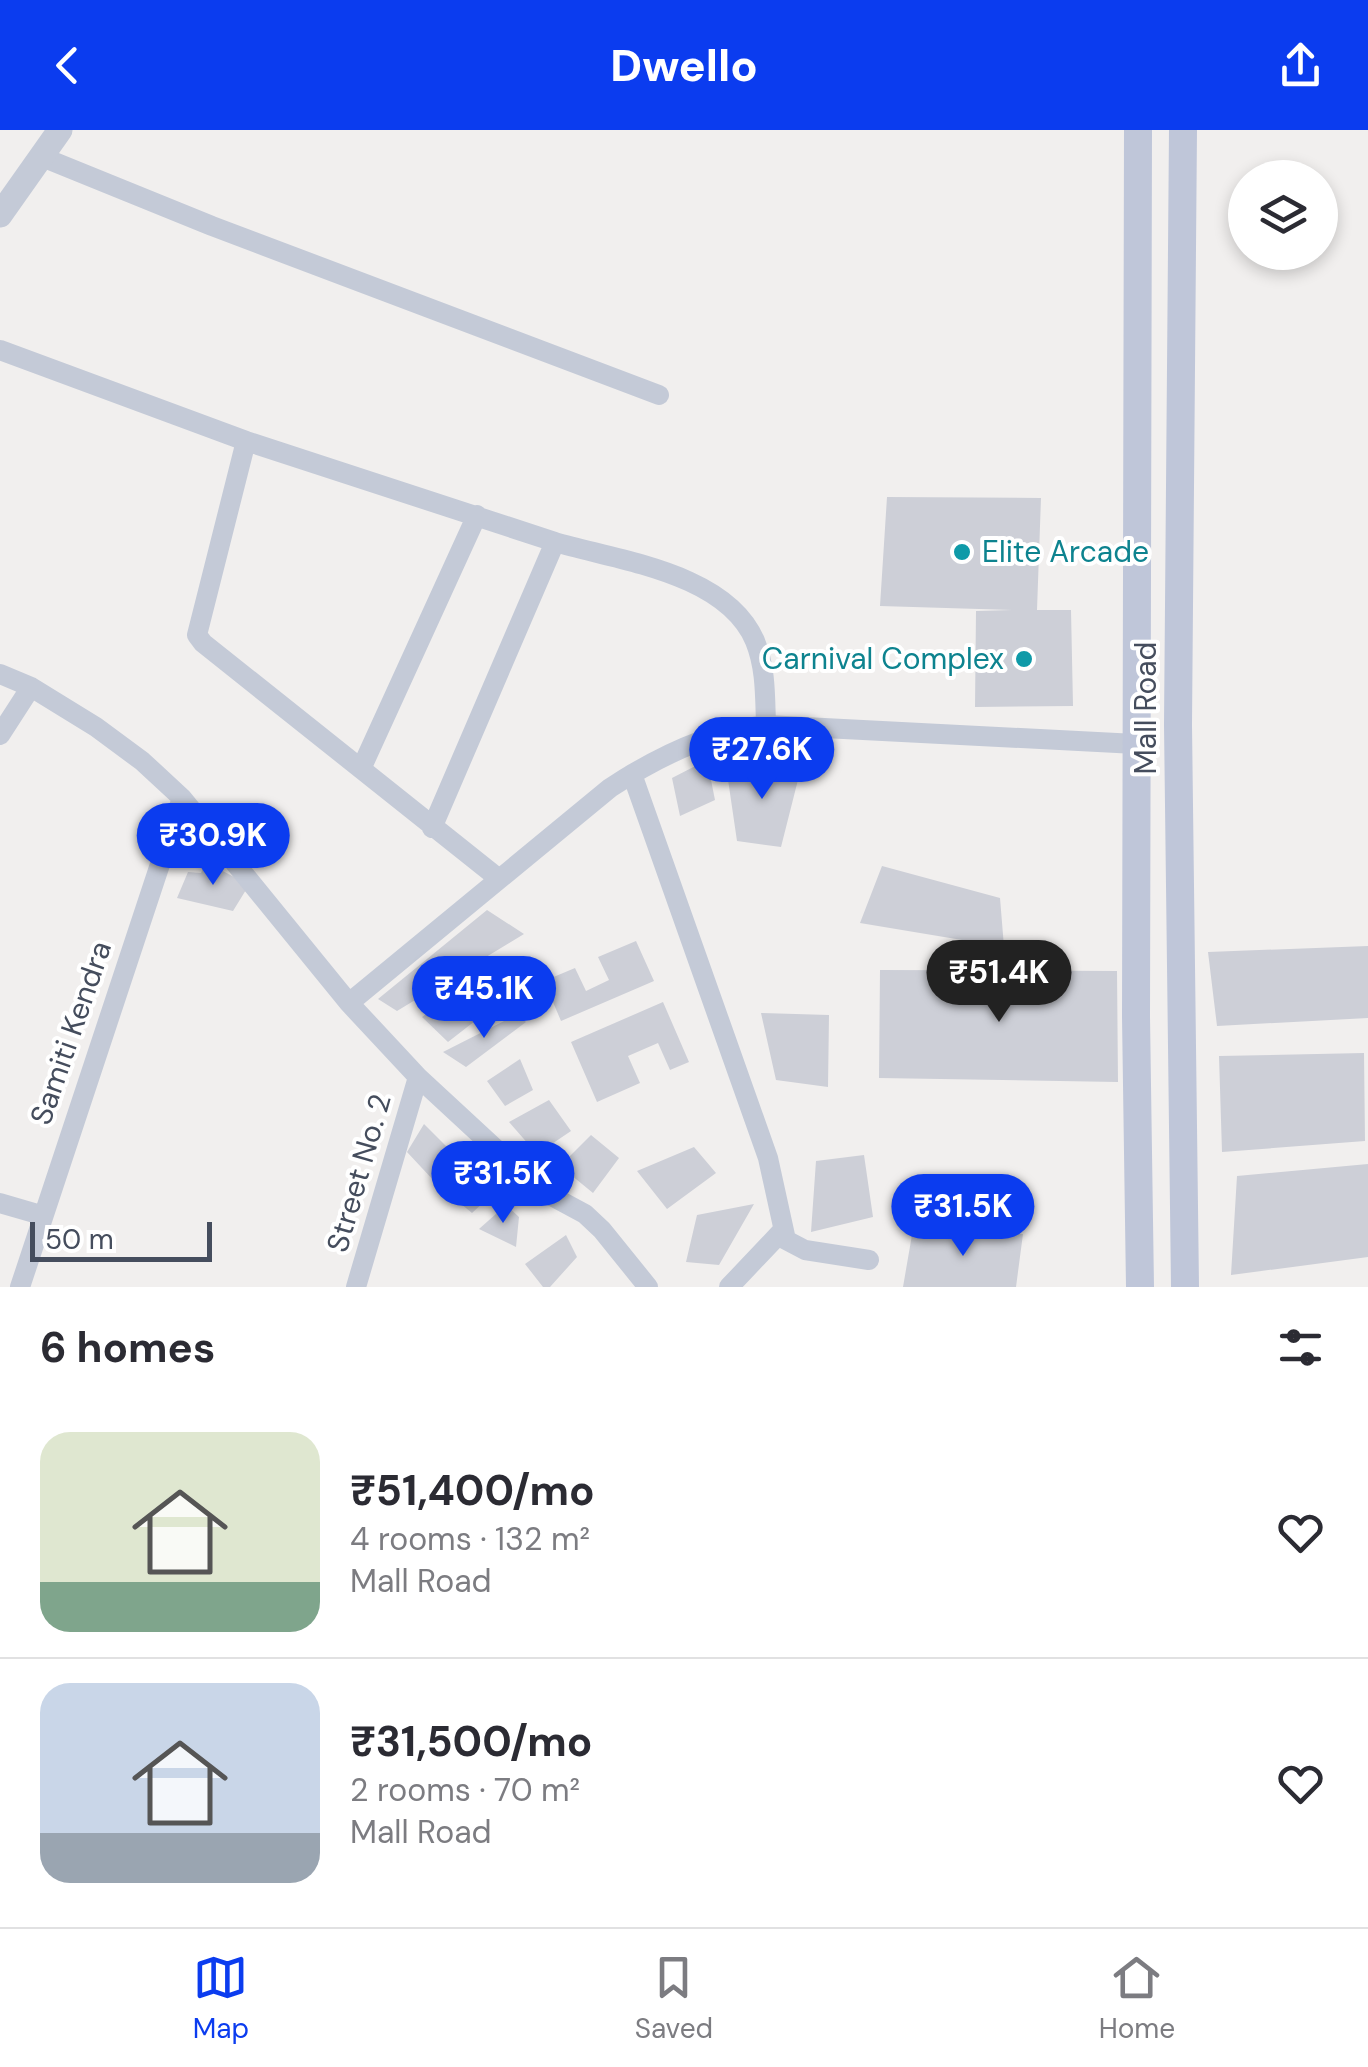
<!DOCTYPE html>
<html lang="en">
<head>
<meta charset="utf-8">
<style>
	:root { --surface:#fff; --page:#f2f2f3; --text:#2b2b33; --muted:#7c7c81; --line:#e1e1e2; --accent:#0b3cef }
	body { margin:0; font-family:"DM Sans",sans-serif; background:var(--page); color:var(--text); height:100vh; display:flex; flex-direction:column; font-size:38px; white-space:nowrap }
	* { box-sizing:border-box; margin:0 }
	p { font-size:32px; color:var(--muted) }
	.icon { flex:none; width:55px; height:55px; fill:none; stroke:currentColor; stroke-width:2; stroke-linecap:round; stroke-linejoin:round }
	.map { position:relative; height:1157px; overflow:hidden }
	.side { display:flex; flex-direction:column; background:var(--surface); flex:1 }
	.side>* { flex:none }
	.controls { position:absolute; left:1228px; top:30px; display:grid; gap:20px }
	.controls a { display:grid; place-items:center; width:110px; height:110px; border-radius:50%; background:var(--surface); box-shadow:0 5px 15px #0003; font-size:50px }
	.scale { position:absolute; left:30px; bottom:25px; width:182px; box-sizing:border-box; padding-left:10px; border:5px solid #454d5d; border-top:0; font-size:28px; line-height:35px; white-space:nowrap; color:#454d5d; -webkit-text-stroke:8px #fff; paint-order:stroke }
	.price { position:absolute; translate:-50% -85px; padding:0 22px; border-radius:35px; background:var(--accent); color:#fff; font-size:32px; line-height:65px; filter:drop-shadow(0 2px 5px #0008) }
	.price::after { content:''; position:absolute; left:50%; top:60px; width:30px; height:22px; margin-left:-15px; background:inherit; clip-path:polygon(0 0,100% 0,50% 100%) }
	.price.active { background:#222; color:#fff }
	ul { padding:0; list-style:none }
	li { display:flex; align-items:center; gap:30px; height:250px; padding:0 40px }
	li+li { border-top:2px solid var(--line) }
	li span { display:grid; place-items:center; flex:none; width:280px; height:200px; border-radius:30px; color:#555 }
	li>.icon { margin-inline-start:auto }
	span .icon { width:120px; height:120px; fill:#fffc; stroke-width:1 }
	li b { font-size:42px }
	h2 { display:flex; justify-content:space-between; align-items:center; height:120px; padding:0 40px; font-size:42px }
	header { display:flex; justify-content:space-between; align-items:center; height:130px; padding:0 40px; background:var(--accent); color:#fff; font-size:45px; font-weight:800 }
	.dock { display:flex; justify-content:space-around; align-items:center; height:140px; border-top:2px solid var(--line); background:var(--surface); font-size:28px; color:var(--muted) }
	.dock a { display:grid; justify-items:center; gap:5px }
	.dock .active { color:var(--accent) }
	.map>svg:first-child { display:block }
</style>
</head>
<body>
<header><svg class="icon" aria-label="back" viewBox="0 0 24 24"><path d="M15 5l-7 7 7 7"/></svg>Dwello<svg class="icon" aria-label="share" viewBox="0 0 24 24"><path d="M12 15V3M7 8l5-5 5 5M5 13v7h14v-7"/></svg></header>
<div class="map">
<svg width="1368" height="1157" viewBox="0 0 1368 1157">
	<rect width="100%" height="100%" fill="#f1efee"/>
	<path fill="#cdcfd7" d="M887,367L1041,368L1037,480H1071L1073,576L975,577L976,481L1012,480L880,476Z
		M707,630L715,670L680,686L672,648Z
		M726,636L801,638L781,717L737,711Z
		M206,732L249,755L233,781L177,768L188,742L201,743Z
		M882,736L1000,768L1004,817L860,793Z
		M487,780L524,804L397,881L378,869Z
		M636,811L654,851L561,891L544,851L575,838L586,861L609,850L598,827Z
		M1368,816V888L1217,896L1208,822Z
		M880,840L1117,841L1118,952L879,948Z
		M480,845L507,866L448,912L422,887Z
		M663,872L689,932L670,940L658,913L628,926L640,953L597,972L571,912Z
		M761,883L829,885L828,957L776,950Z
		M518,884L526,892L466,937L443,922Z
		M1364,923L1365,1011L1222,1022L1219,926Z
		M520,929L533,960L505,976L487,951Z
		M549,970L571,1001L537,1024L509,992Z
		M424,994L452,1022L435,1052L407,1022Z
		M591,1005L619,1028L593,1063L560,1036Z
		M694,1017L716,1043L667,1079L637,1041Z
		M864,1025L873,1087L811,1102L816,1031Z
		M472,1030L497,1060L472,1083L449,1064Z
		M1368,1034V1127L1231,1145L1237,1046Z
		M754,1074L719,1135L686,1132L697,1085Z
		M506,1075L519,1087L516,1117L479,1099Z
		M913,1099L1023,1104L1016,1157H903Z
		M566,1105L577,1127L550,1157H543L525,1134Z"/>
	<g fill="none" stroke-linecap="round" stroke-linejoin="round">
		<path stroke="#c4cad7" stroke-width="20" d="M42,27L212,96L659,265
			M0,220L246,311L197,505L203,513L498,748
			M246,311L555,412L432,698
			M555,412C620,431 726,443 755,511C766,538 765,567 766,595
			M0,544L31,557L96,597L142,631L182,668L349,873L418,947L526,1047L546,1063L585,1084L602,1100L648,1157
			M0,605L31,557
			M361,639L477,385
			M632,644L768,1028L786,1110L805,1120L869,1130
			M349,873L610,658C657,627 710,601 766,595L1136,614
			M0,1073L41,1085
			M20,1157L182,668
			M356,1157L418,947
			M729,1157L783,1100"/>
		<path stroke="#c4cad7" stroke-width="25" d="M0,85L60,0"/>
		<path stroke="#bfc6d9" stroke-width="28" d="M1138,0L1136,887L1140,1157
			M1183,0L1178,595L1185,1157"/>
	</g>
	<g fill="#0f9aa8" stroke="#fff" stroke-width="4">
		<circle cx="962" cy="422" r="10"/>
		<circle cx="1024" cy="529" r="10"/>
	</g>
	<g text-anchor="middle" stroke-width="8" stroke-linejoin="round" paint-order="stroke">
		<g font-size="30" fill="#0d838f" stroke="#fff" text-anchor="start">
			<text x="982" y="432">Elite Arcade</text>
			<text x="1004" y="539" text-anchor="end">Carnival Complex</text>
		</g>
		<g font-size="30" fill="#454d5d" stroke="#fff">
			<text transform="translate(1146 578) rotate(-90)" y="10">Mall Road</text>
			<text transform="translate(71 903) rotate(-71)" y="10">Samiti Kendra</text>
			<text transform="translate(359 1043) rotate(-74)" y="10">Street No. 2</text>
		</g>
	</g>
</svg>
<div class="controls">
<a><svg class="icon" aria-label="layers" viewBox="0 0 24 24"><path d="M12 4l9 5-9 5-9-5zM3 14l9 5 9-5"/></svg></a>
</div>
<div class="scale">50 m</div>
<b class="price" style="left:762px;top:672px">₹27.6K</b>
<b class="price" style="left:213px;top:758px">₹30.9K</b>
<b class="price active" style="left:999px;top:895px">₹51.4K</b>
<b class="price" style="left:484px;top:911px">₹45.1K</b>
<b class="price" style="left:503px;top:1096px">₹31.5K</b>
<b class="price" style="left:963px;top:1129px">₹31.5K</b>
</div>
<section class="side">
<h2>6 homes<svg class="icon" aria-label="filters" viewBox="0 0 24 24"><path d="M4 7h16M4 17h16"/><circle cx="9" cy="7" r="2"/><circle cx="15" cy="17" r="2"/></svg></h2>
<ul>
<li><span style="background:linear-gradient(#dfe7d0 75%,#7fa58c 0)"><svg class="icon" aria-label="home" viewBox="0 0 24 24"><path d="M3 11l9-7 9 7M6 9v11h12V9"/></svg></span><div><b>₹51,400/mo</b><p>4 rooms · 132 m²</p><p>Mall Road</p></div><svg class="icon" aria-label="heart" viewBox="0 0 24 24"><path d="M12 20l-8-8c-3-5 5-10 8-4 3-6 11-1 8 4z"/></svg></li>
<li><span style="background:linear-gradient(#c9d6e8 75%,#9aa5b1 0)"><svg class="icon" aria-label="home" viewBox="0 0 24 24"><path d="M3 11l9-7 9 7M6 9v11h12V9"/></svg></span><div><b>₹31,500/mo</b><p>2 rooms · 70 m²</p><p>Mall Road</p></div><svg class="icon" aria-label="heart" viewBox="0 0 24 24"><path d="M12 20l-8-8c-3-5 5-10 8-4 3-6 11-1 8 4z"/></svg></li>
</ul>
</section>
<nav class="dock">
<a class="active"><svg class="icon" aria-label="map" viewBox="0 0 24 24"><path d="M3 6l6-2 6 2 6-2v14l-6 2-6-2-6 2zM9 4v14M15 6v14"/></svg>Map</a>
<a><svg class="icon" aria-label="saved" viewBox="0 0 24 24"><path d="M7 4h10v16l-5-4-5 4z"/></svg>Saved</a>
<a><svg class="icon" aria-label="home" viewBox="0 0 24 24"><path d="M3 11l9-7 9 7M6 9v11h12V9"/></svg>Home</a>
</nav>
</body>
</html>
